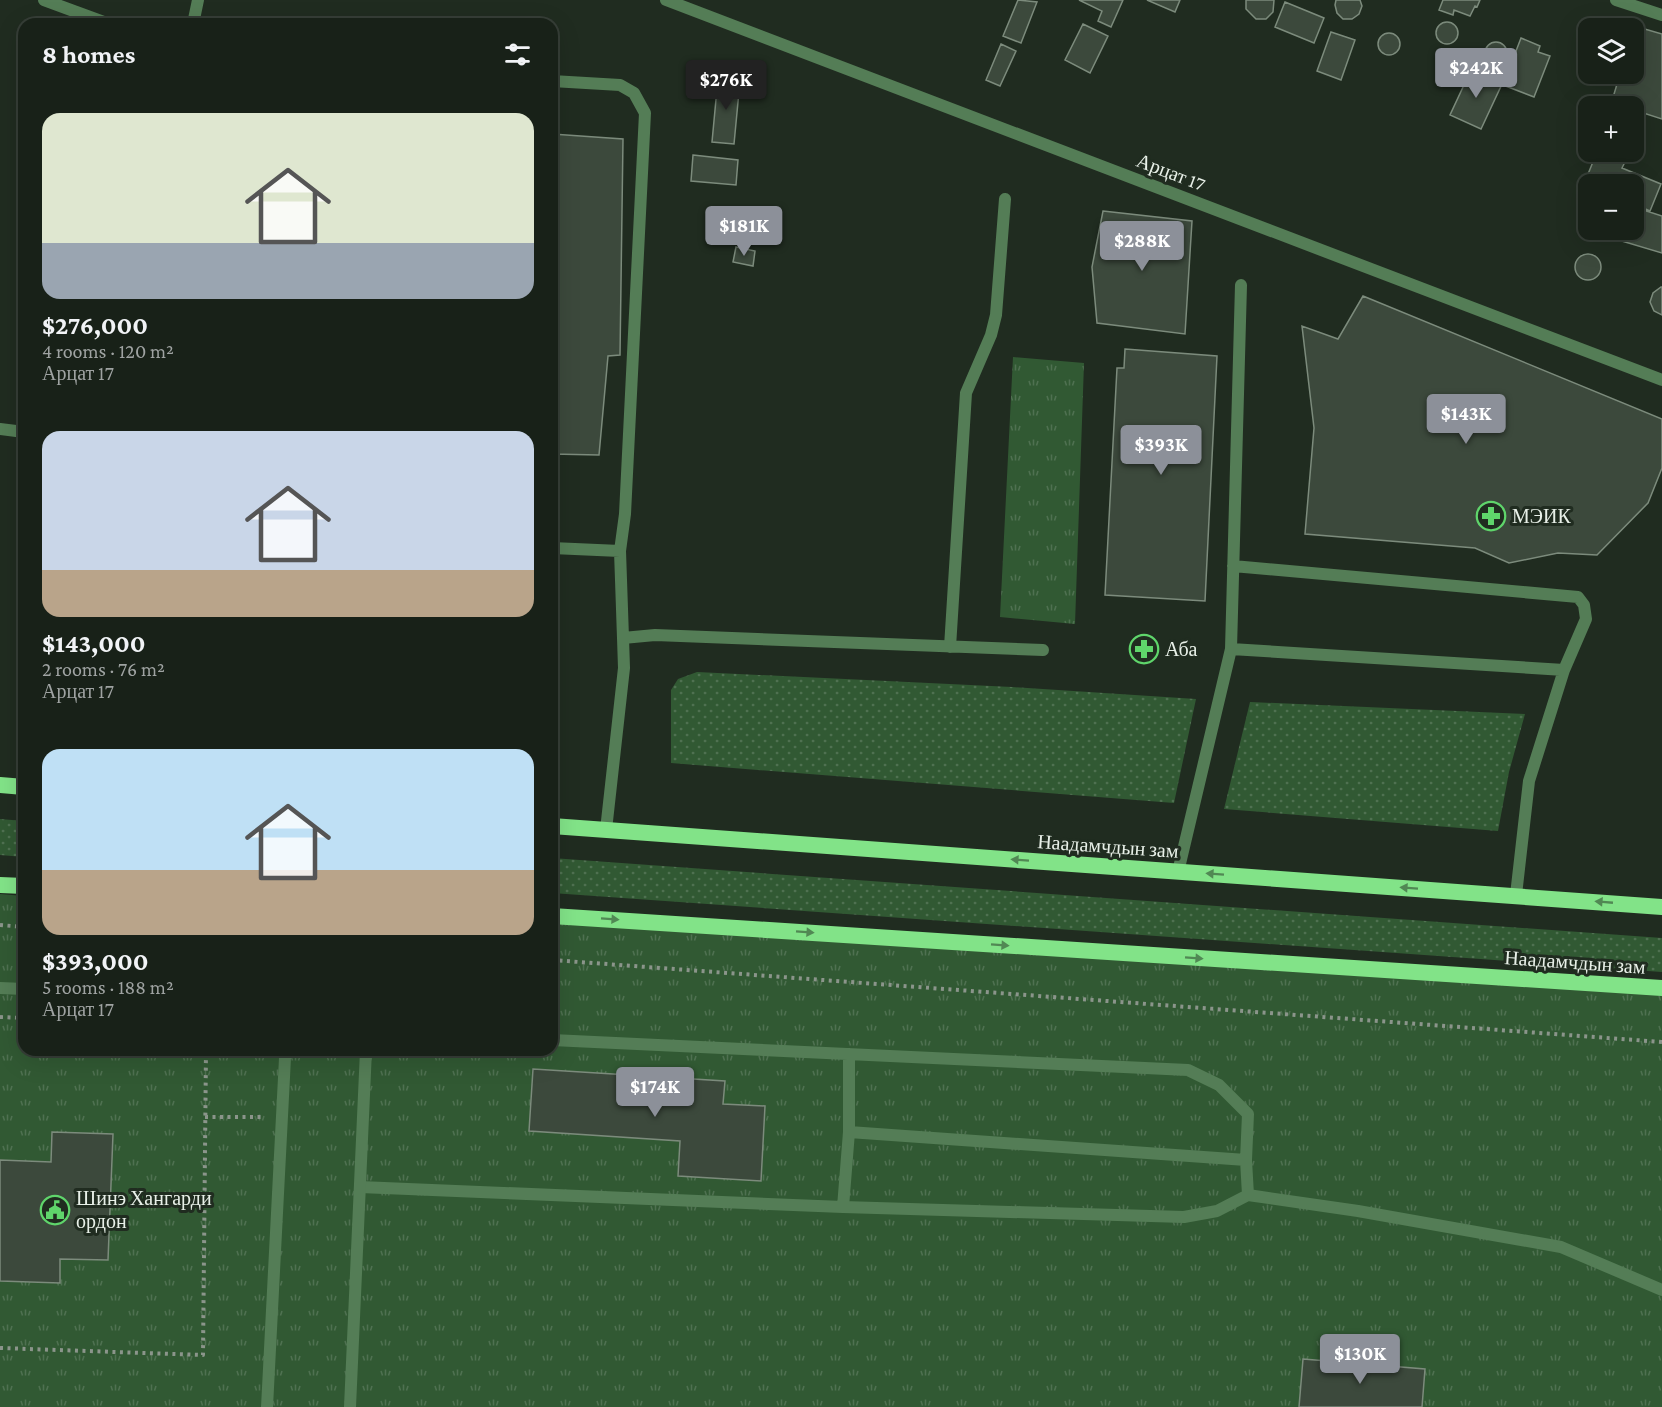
<!DOCTYPE html>
<html lang="en">
<head>
<meta charset="utf-8">
<style>
	:root { --surface:#182118; --page:#212921; --text:#f1f3f6; --muted:#9fa3a2; --line:#363e37; --accent:#8c9099 }
	body { margin:0; font-family:"Crimson Pro",serif; background:var(--page); color:var(--text); height:100vh; display:flex; flex-direction:column; font-size:22px; white-space:nowrap }
	* { box-sizing:border-box; margin:0 }
	p { font-size:20px; color:var(--muted) }
	.icon { flex:none; width:33px; height:33px; fill:none; stroke:currentColor; stroke-width:2; stroke-linecap:round; stroke-linejoin:round }
	.map { position:relative; flex:1; overflow:hidden }
	.drawer { position:absolute; left:18px; top:18px; width:540px; height:1038px; display:flex; flex-direction:column; background:var(--surface); border-radius:18px; box-shadow:0 6px 24px #0002,0 0 0 2px var(--line) }
	.drawer>* { flex:none }
	.buttons { position:absolute; left:1578px; top:18px; display:grid; gap:12px }
	.buttons a { display:grid; place-items:center; width:66px; height:66px; border-radius:12px; background:var(--surface); box-shadow:0 6px 24px #0002,0 0 0 2px var(--line); font-size:30px }
	.price { position:absolute; translate:-50% -51px; padding:0 14px; border-radius:6px; background:var(--accent); color:#fff; font-size:20px; line-height:39px; filter:drop-shadow(0 2px 3px #0008) }
	.price::after { content:''; position:absolute; left:50%; top:36px; width:18px; height:14px; margin-left:-9px; background:inherit; clip-path:polygon(0 0,100% 0,50% 100%) }
	.price.active { background:#222; color:#fff }
	ul { padding:0; list-style:none }
	li { display:grid; align-content:center; gap:12px; height:318px; padding:0 24px }
	li span { display:grid; place-items:center; height:186px; border-radius:18px; color:#555 }
	li>.icon { margin-inline-start:auto }
	span .icon { width:108px; height:108px; fill:#fffc; stroke-width:1 }
	li b { font-size:26px }
	h2 { display:flex; justify-content:space-between; align-items:center; height:72px; padding:0 24px; font-size:26px }
	.map>svg:first-child { display:block }
</style>
</head>
<body>
<div class="map">
<svg width="1662" height="1407" viewBox="0 0 1662 1407">
	<defs>
		<pattern id="grass-dots" width="8" height="8" patternUnits="userSpaceOnUse" patternTransform="scale(1.5)"><rect width="8" height="8" fill="#315933"/><path d="M2 2h.1M6 6h.1" fill="none" stroke="#4f7151" stroke-width="1.8" stroke-linecap="round"/></pattern>
		<pattern id="park-tufts" width="24" height="20" patternUnits="userSpaceOnUse" patternTransform="scale(1.5)"><rect width="24" height="20" fill="#315933"/><path d="M3 7l-1-3M5 7V3M7 7l1-3M15 17l-1-3M17 17v-4M19 17l1-3" fill="none" stroke="#4f7151"/></pattern>
	</defs>
	<rect width="100%" height="100%" fill="#202c20"/>
	<path fill="url(#grass-dots)" d="M697,672L1012,687L1196,699L1174,803L671,763V690L678,679Z
		M1250,702L1525,714L1509,772L1498,831L1224,809Z
		M0,819L24,821V857L0,855Z
		M552,858L1662,938V972L552,893Z"/>
	<path fill="url(#park-tufts)" d="M1013,357L1084,363L1075,624L1000,617Z
		M0,894L24,896V1050H552V923L1662,982V1407H0Z"/>
	<path fill="#3c493c" stroke="#7c8b7c" stroke-width="1.5" d="M1018,0L1037,2L1021,43L1003,36Z
		M1079,0H1123L1111,27L1098,21L1102,11Z
		M1147,0H1180L1175,12Z
		M1246,0H1274L1273,12L1266,19H1256L1246,9Z
		M1336,0H1360L1362,6L1359,14L1352,19H1343L1337,13L1335,5Z
		M1443,0H1480L1477,7L1475,6L1470,16L1454,10L1453,15L1439,10Z
		M1285,2L1324,18L1314,43L1275,27Z
		M1436 33a11 11 0 1 1 22 0a11 11 0 1 1-22 0Z
		M1624,23L1662,34V119L1634,110V106H1621L1611,104L1618,81L1607,77L1608,74H1634V28H1622Z
		M1083,24L1108,36L1090,73L1065,60Z
		M1331,32L1355,40L1341,80L1317,71Z
		M1378 44a11 11 0 1 1 22 0a11 11 0 1 1-22 0Z
		M1521,38L1540,46L1538,52L1550,56L1534,97L1503,85Z
		M1485 53a11 11 0 1 1 22 0a11 11 0 1 1-22 0Z
		M1001,44L1016,51L1000,86L986,80Z
		M1471,70L1502,84L1481,129L1450,115Z
		M718,78L740,81L734,144L712,142Z
		M552,134L623,139L620,355L608,356L599,455L552,454Z
		M1597,152H1618L1628,156L1622,168L1661,184L1650,211L1634,204V184L1588,186L1584,184Z
		M693,155L738,160L736,185L691,181Z
		M1634,207L1662,216V253L1615,239L1618,230H1634Z
		M1103,211L1192,221L1185,334L1097,323L1092,267Z
		M736,247L755,251L753,266L733,262Z
		M1575 267a13 13 0 1 1 26 0a13 13 0 1 1-26 0Z
		M1661,287H1662V315L1654,311L1650,302L1653,293Z
		M1363,296L1662,419V468L1648,503L1597,555L1558,553L1509,563L1475,548L1305,534L1314,428L1302,326L1338,339Z
		M1125,349L1217,356L1205,601L1105,595L1117,368H1124Z
		M533,1069L725,1081L723,1104L765,1106L761,1181L678,1176L680,1141L529,1131Z
		M52,1132L113,1134L108,1260L60,1259V1283L0,1281V1160L51,1162Z
		M1303,1359L1425,1369L1422,1407H1299Z"/>
	<g fill="none" stroke-linecap="round" stroke-linejoin="round">
		<path stroke="#8b958b" stroke-width="4" stroke-dasharray="3 4.5" stroke-linecap="butt" d="M0,925L24,927
			M552,960L1662,1042
			M0,1017L24,1018
			M205,1117H261
			M0,1348L203,1355L206,1050"/>
		<path stroke="#547d56" stroke-width="12" d="M552,81L620,85L634,93L645,113L625,514L620,551L552,548
			M0,429L24,432
			M620,551L623,638
			M1233,566L1578,597L1584,605L1586,619L1564,670
			M950,647L966,393L991,335L996,315L1005,199
			M1231,649L1564,670L1529,781L1516,895
			M606,830L624,668L623,638L655,635L1043,650
			M1178,872L1231,649L1241,285
			M0,988L24,989
			M849,1054V1132
			M1246,1160L1248,1195
			M360,1187L843,1207L849,1132L1246,1160L1248,1114L1219,1085L1188,1070L552,1040
			M843,1207L1184,1217L1217,1211L1248,1195L1358,1211L1561,1247L1662,1290"/>
		<path stroke="#547d56" stroke-width="12" d="M44,0L109,24
			M666,0L1662,380
			M1616,0L1662,15
			M193,24L198,0
			M267,1407L285,1058L283,1050
			M350,1407L366,1050"/>
		<path stroke="#82e388" stroke-width="16" d="M0,785L24,787
			M552,826L1662,907
			M0,885L24,886
			M552,916L1662,988"/>
	</g>
	<defs><path id="oneway-solid" d="M-6-.8H1V-3.2L6.5 0L1 3.2V.8H-6Z" transform="scale(1.5)"/></defs>
	<g fill="#518854">
		<use href="#oneway-solid" transform="translate(1020 860) rotate(-176)"/>
		<use href="#oneway-solid" transform="translate(1215 874) rotate(-176)"/>
		<use href="#oneway-solid" transform="translate(1409 888) rotate(-176)"/>
		<use href="#oneway-solid" transform="translate(1604 902) rotate(-175)"/>
		<use href="#oneway-solid" transform="translate(610 919) rotate(4)"/>
		<use href="#oneway-solid" transform="translate(805 932) rotate(4)"/>
		<use href="#oneway-solid" transform="translate(1000 945) rotate(4)"/>
		<use href="#oneway-solid" transform="translate(1194 958) rotate(4)"/>
	</g>
	<defs>
		<g id="pharmacy-ring" transform="scale(1.5)"><circle r="9.5" fill="#202c20" stroke="#5fd56b" stroke-width="1.5"/><path d="M-2-6h4v4h4v4h-4v4h-4v-4h-4v-4h4Z" fill="#5fd56b"/></g>
		<g id="civic-ring" transform="scale(1.5)"><circle r="9.5" fill="#202c20" stroke="#5fd56b" stroke-width="1.5"/><path d="M-.6-6.5H3V-4.5H.6V-3L4-1V1h2V6H-6V1h2V-1L-.6-3ZM-1.2 2.5V6h2.4V2.5Z" fill="#5fd56b"/></g>
	</defs>
	<g fill-rule="evenodd">
		<use href="#pharmacy-ring" x="1491" y="516"/>
		<use href="#pharmacy-ring" x="1144" y="649"/>
		<use href="#civic-ring" x="55" y="1210"/>
	</g>
	<g text-anchor="middle" stroke-width="6" stroke-linejoin="round" paint-order="stroke">
		<g font-size="20" fill="#e8f0e8" stroke="#202c20">
			<text transform="translate(1171 172) rotate(21)" y="7">Арцат 17</text>
			<text transform="translate(1108 846) rotate(4)" y="7">Наадамчдын зам</text>
			<text transform="translate(1575 962) rotate(4)" y="7">Наадамчдын зам</text>
		</g>
		<g font-size="20" fill="#e8f0e8" stroke="#202c20" text-anchor="start">
			<text x="1512" y="523">МЭИК</text>
			<text x="1165" y="656">Аба</text>
			<text x="76" y="1205">Шинэ Хангарди<tspan x="76" dy="23">ордон</tspan></text>
		</g>
	</g>
</svg>
<div class="buttons">
<a><svg class="icon" aria-label="layers" viewBox="0 0 24 24"><path d="M12 4l9 5-9 5-9-5zM3 14l9 5 9-5"/></svg></a>
<a>+</a>
<a>−</a>
</div>
<b class="price" style="left:1476px;top:99px">$242K</b>
<b class="price active" style="left:726px;top:111px">$276K</b>
<b class="price" style="left:744px;top:257px">$181K</b>
<b class="price" style="left:1142px;top:272px">$288K</b>
<b class="price" style="left:1466px;top:445px">$143K</b>
<b class="price" style="left:1161px;top:476px">$393K</b>
<b class="price" style="left:655px;top:1118px">$174K</b>
<b class="price" style="left:1360px;top:1385px">$130K</b>
<section class="drawer">
<h2>8 homes<svg class="icon" aria-label="filters" viewBox="0 0 24 24"><path d="M4 7h16M4 17h16"/><circle cx="9" cy="7" r="2"/><circle cx="15" cy="17" r="2"/></svg></h2>
<ul>
<li><span style="background:linear-gradient(#dfe7d0 70%,#9aa5b1 0)"><svg class="icon" aria-label="home" viewBox="0 0 24 24"><path d="M3 11l9-7 9 7M6 9v11h12V9"/></svg></span><div><b>$276,000</b><p>4 rooms · 120 m²</p><p>Арцат 17</p></div></li>
<li><span style="background:linear-gradient(#c9d6e8 75%,#b9a48a 0)"><svg class="icon" aria-label="home" viewBox="0 0 24 24"><path d="M3 11l9-7 9 7M6 9v11h12V9"/></svg></span><div><b>$143,000</b><p>2 rooms · 76 m²</p><p>Арцат 17</p></div></li>
<li><span style="background:linear-gradient(#bfe0f5 65%,#b9a48a 0)"><svg class="icon" aria-label="home" viewBox="0 0 24 24"><path d="M3 11l9-7 9 7M6 9v11h12V9"/></svg></span><div><b>$393,000</b><p>5 rooms · 188 m²</p><p>Арцат 17</p></div></li>
</ul>
</section>
</div>
</body>
</html>
